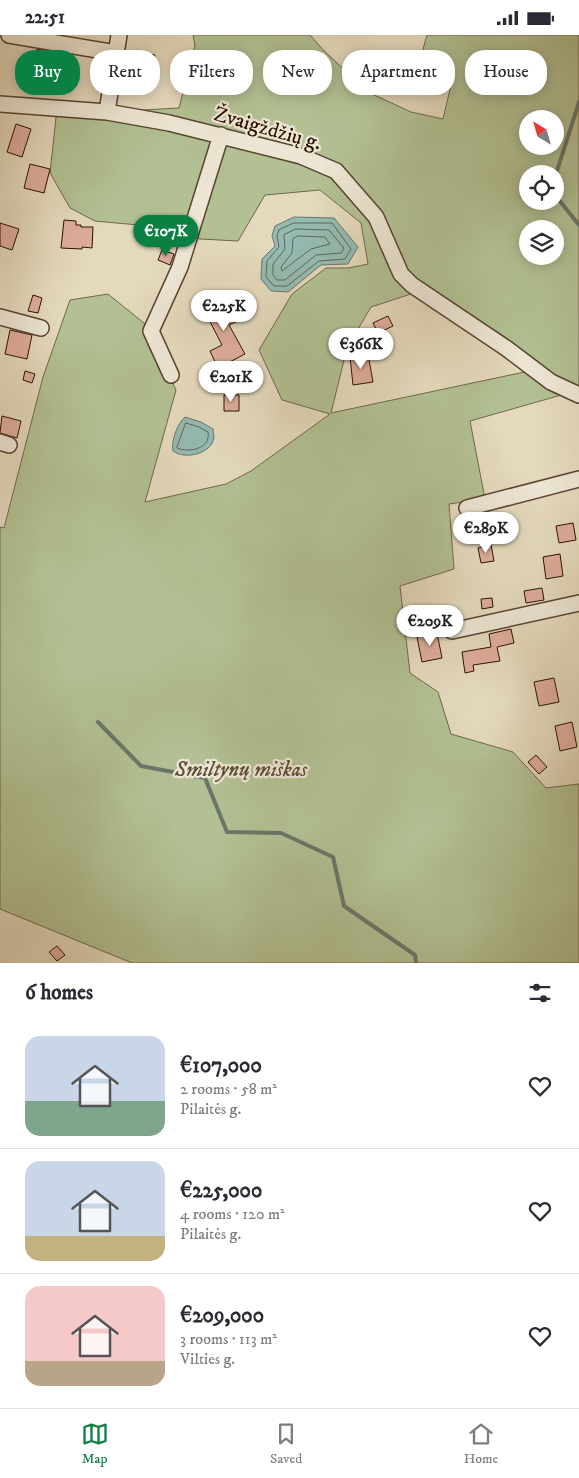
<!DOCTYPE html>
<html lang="en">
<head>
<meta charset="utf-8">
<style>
	:root { --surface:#fff; --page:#f2f2f3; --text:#2b2b33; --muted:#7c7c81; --line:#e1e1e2; --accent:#0b8043 }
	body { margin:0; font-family:"IM FELL DW Pica",serif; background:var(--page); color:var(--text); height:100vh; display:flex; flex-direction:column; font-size:19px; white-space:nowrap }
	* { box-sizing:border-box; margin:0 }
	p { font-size:16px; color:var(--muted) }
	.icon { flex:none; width:28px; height:28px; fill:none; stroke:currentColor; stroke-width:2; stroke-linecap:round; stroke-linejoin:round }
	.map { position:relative; height:928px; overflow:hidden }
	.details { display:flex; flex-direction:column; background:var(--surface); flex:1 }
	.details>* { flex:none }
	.guide { position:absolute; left:15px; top:15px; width:550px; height:45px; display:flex; gap:10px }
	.needle { width:32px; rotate:323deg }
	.tools { position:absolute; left:519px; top:75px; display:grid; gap:10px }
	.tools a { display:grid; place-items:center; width:45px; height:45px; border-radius:50%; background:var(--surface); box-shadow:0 2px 12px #0003; font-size:25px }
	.price { position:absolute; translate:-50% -42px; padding:0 11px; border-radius:18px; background:#fff; color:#222; font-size:16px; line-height:32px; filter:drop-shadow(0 1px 2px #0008) }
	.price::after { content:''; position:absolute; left:50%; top:30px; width:15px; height:11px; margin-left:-8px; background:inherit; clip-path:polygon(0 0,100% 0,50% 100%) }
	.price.active { background:var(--accent); color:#fff }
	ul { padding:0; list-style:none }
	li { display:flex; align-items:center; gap:15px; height:125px; padding:0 25px }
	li+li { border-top:1px solid var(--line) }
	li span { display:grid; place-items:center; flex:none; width:140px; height:100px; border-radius:15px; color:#555 }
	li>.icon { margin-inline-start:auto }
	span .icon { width:60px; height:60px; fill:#fffc; stroke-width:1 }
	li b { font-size:21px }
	h2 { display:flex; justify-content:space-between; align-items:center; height:60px; padding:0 25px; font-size:21px }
	.pill { padding:0 18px; border-radius:20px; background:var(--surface); box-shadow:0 2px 12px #0003; font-size:18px; line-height:45px }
	.pill.active { background:var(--accent); color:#fff }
	.status { display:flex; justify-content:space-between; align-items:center; height:35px; padding:0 25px; background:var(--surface); direction:ltr }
	.status svg { height:14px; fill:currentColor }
	.dock { display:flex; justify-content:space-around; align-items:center; height:70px; border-top:1px solid var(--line); background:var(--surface); font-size:14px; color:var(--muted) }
	.dock a { display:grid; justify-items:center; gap:2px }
	.dock .active { color:var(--accent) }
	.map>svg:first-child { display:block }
</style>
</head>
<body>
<div class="status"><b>22:51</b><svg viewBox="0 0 49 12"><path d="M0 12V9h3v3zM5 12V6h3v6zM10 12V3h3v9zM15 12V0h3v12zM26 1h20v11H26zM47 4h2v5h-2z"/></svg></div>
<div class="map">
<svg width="579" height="928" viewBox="0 0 579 928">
	<rect width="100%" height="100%" fill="#e4d9bd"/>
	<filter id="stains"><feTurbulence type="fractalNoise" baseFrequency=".004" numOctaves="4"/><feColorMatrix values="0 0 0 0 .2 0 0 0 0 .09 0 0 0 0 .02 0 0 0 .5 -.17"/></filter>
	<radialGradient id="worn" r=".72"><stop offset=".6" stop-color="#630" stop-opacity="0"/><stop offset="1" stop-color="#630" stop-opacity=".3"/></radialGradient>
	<path fill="#b2c093" stroke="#6e684a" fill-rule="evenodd" d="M193,0H310L325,17L370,58L411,77L443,84L452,46L423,14L427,0H579V351L561,349L414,258L371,272L347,313L331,378L529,336L565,359L470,386L485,464L449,469L454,534L400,551L410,638L438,657L451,699L513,717L546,753L579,749V928H132L0,874V492L4,493L43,342L70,265L108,259L144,288L176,355L145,467L226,449L251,436L330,379L282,365L259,315L292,259L326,233H348L368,229L361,188L320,155L265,160L238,206L200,204L149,191L95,186L70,173L50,138L57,73L107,77L179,73L195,11ZM528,84H555V111H528ZM528,139H555V166H528ZM528,194H555V221H528Z"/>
	<path fill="#95bab1" stroke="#6b766b" d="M294,182L334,183L358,212L348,229L321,230L288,257L271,256L261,244L262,224L275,211L272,201L275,191Z
		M185,382L201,387L213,394C213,397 214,400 214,403C211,419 185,425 173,416C171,406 177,389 185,382Z"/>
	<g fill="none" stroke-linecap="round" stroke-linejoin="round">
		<path stroke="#606659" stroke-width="1" d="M294,188H332L351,214L345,224L319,226L287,251H274L266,242L267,226L279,212L277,201L279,195Z
			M296,194L329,195L343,212L344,214L341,218L316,220L285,245H277L273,240V229L285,214L284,200Z
			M298,201L325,202L330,209L311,214L282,236L281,232L292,218L293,204Z
			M186,388L199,392L208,397C211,414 189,418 177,413Z"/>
		<path stroke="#6b766b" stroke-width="4" d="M555,142L579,67
			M555,160L579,190
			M98,687L141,731L205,743L227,797L281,798L333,822L344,871L415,920L416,928"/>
	</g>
	<path fill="#deac9c" stroke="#2b1101" d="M37,14L59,18L57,36L35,34Z
		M137,15L155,20L148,48L131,44Z
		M16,89L31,94L22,122L7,117Z
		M30,129L50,134L44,158L24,153Z
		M64,185L76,186V190H81V192H93L92,213L82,212V214L61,213Z
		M0,188L19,194L12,215L0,211Z
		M162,215L174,219L170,230L158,225Z
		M33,260L42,263L38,278L28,276Z
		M225,262L238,286L229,290L245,319L218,333L210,316L222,310L203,273Z
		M388,281L393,291L378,298L373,288Z
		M10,295L32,300L27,324L5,319Z
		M368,319L373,347L353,350L350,322Z
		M25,336L35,339L32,348L23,345Z
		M224,360H239V376H224Z
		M2,381L21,386L17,403L0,398Z
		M573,488L576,505L559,508L556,491Z
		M491,510L494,526L481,528L478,513Z
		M560,519L563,541L546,544L543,522Z
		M542,553L544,565L526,568L524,556Z
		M492,563L493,572L482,574L481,564Z
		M511,594L514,608L497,612L500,626L473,630L474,636L465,638L462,617L491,612L489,599Z
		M437,598L442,623L422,627L417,602Z
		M554,643L559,667L539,671L534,647Z
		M572,687L577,712L560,716L555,691Z
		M536,720L547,732L539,739L528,727Z
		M57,911L65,920L57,926L49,917Z"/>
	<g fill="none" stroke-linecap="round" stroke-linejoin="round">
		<g stroke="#594330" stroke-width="18">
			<path id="minor" d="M9,0L116,18
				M0,69L107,77L169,88L301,121L336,136L376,182L401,239L412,250L506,313L551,347L579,360
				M107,77L119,0
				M0,282L41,293
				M171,340L151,296L180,232L221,100
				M0,407L9,410
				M467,473L579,444
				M452,596L579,568"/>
		</g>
		<use href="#minor" stroke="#ede6d4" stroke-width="15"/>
	</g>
	<g text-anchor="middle" stroke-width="4.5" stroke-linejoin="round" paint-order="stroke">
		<g font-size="21" fill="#2b1101" stroke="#ede6d4">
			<text transform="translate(268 93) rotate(16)" y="7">Žvaigždžių g.</text>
		</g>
		<g font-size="21" font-style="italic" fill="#5a4e34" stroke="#ede6d4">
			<text x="241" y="741">Smiltynų miškas</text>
		</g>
	</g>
	<rect width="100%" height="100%" filter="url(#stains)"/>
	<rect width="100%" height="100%" fill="url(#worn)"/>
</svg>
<div class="tools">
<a><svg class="needle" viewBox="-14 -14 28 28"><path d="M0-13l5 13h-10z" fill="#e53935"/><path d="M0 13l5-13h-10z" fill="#7c7c81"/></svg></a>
<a><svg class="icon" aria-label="locate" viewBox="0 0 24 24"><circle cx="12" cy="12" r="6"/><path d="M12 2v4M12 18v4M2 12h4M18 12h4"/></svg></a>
<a><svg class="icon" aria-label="layers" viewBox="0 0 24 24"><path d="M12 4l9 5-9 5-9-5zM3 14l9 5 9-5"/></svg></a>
</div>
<b class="price active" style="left:166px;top:222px">€107K</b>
<b class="price" style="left:224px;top:297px">€225K</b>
<b class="price" style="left:361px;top:335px">€366K</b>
<b class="price" style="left:231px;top:368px">€201K</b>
<b class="price" style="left:486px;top:519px">€289K</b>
<b class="price" style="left:430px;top:612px">€209K</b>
<div class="guide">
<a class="pill active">Buy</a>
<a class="pill">Rent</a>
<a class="pill">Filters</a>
<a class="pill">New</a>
<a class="pill">Apartment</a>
<a class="pill">House</a>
</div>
</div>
<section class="details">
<h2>6 homes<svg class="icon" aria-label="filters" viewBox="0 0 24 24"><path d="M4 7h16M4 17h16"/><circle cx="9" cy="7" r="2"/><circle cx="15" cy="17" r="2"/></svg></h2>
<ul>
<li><span style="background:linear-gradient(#c9d6e8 65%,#7fa58c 0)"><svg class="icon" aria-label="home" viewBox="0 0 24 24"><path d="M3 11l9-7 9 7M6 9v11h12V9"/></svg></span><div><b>€107,000</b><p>2 rooms · 58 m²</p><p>Pilaitės g.</p></div><svg class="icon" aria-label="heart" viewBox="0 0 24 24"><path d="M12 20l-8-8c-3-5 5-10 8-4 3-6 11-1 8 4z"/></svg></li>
<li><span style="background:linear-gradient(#c9d6e8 75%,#c2b280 0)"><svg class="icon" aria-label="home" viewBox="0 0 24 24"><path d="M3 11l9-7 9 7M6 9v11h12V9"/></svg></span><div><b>€225,000</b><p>4 rooms · 120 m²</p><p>Pilaitės g.</p></div><svg class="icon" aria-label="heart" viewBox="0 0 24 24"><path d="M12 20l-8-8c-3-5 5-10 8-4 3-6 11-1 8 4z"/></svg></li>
<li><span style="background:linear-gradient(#f6c9c9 75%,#b9a48a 0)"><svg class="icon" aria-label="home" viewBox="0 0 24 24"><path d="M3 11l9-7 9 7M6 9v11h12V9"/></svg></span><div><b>€209,000</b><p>3 rooms · 113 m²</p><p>Vilties g.</p></div><svg class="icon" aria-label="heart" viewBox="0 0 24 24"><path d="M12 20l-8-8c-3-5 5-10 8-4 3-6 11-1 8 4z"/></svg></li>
</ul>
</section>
<nav class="dock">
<a class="active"><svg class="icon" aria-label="map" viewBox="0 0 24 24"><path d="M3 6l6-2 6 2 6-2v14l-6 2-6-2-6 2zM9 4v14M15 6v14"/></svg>Map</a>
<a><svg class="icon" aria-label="saved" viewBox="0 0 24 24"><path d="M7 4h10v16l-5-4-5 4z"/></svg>Saved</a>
<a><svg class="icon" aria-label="home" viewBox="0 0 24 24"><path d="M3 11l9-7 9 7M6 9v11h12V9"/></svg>Home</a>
</nav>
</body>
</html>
